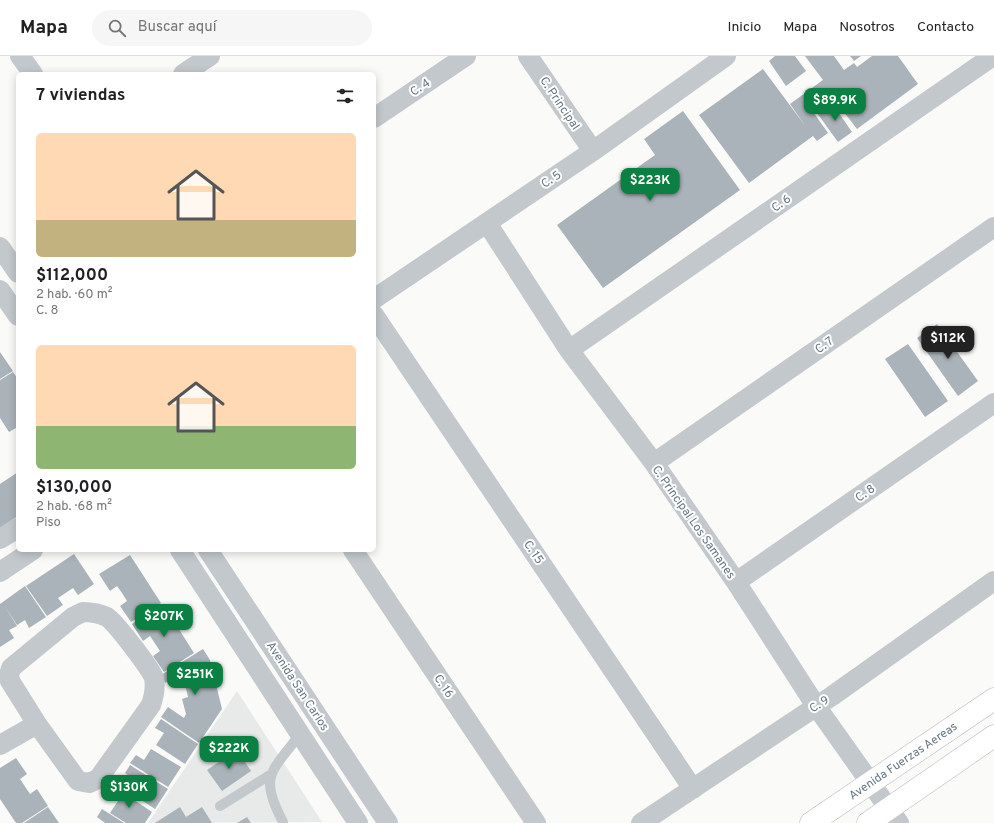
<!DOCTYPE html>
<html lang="es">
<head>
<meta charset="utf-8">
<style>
	:root { --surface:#fff; --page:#f6f6f6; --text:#202124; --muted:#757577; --line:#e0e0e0; --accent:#0b8043 }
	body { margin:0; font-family:Overpass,sans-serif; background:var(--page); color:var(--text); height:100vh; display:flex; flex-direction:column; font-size:15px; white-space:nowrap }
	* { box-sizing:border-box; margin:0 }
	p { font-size:13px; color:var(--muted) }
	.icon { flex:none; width:22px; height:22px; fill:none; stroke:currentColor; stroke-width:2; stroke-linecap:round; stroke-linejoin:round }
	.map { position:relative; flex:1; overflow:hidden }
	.panel { position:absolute; left:16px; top:16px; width:360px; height:480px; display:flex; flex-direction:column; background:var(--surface); border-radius:6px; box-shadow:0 2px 10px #0003 }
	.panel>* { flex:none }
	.price { position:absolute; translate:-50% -34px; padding:0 9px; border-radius:8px; background:var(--accent); color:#fff; font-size:13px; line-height:26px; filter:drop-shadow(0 1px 2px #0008) }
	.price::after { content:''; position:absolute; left:50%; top:24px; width:12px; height:9px; margin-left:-6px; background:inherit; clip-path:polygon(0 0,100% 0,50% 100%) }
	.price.active { background:#222; color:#fff }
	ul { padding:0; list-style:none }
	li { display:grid; align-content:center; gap:8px; height:212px; padding:0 20px }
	li span { display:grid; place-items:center; height:124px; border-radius:6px; color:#555 }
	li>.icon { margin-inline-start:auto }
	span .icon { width:72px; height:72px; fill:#fffc; stroke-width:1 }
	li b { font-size:17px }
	h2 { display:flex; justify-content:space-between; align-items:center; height:48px; padding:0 20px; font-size:17px }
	header { display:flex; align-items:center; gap:24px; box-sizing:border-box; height:56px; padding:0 20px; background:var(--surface); border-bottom:1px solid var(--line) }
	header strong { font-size:19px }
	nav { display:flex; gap:22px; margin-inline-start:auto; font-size:14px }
	.search { width:280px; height:36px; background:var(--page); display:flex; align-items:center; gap:10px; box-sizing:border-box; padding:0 14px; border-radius:22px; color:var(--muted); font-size:15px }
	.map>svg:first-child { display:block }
</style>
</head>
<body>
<header>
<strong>Mapa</strong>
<div class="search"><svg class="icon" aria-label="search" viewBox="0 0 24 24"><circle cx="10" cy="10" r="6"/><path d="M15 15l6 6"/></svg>Buscar aquí</div>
<nav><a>Inicio</a><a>Mapa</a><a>Nosotros</a><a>Contacto</a></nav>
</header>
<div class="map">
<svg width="994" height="767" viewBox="0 0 994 767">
	<rect width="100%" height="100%" fill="#fafaf8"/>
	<path fill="#e8e9e9" d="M237,635L322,766L148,767Z"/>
	<path fill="#aab3b9" d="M775,0H795L806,15L786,30L769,5Z
		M805,0H834L844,14L854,7L857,11L872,0H898L918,28L857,73L834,43L827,49L821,41L809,50L828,77L817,85L813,80L749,127L699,59L763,13L806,71L790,48L823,24Z
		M850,0H861L854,5Z
		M832,47L852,76L838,86L817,57Z
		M683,55L740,134L603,232L557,169L655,99L644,83Z
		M937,268L978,325L958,340L917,282Z
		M908,288L948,345L925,361L885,303Z
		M0,296L13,315L0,323Z
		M13,316L18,323V374L16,372L9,376L0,362V324Z
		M18,416V460L0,472V428Z
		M74,498L94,528L78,539L73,532L58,542L63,549L47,560L26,530Z
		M130,499L161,547L131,566L120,550L127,545L122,537L117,530L110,535L99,518Z
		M25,530L46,561L29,572L25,564L17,569L4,549L17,570L9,574L14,582L0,591V548Z
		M163,548L194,597L164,616L153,600L160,595L150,580L143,585L132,568Z
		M203,593L210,604L222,653L199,687L161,661L168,651L184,662L186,658L182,643L188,641L185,628L177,630L175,621L165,627L161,619Z
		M161,663L198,688L185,708L156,689L164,677L155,672Z
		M151,693L181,711L168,731L130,707L136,699L144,704Z
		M237,694L251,715L222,735L207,714Z
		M16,702L27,718L20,723L30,738L37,733L48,750L22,767H16L0,743V712Z
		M130,709L168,733L155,753L126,734L133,723L125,717Z
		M115,731L152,756L145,767H126L110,757L118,745L109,740Z
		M48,751L59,767H24Z
		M180,751L186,761L202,751L212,767H155Z
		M102,753L124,767H105L97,761Z
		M247,761L251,767H237Z"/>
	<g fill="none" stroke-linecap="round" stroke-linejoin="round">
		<g stroke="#b3babf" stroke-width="23">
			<g id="secondary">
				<path id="s1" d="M811,767L994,643"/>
				<path d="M868,767L994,680"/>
			</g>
		</g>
		<path stroke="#c3c8cc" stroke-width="10" d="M220,750L270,719
			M283,766C258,719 272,716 300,678"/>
		<path stroke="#c3c8cc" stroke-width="20" d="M20,0L33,18
			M528,0L593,95
			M183,18L210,0
			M374,62L466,0
			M487,167L569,294L654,407L736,526L816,650L899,767
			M0,191L18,217
			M0,234L18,260
			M374,243L593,95L726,0
			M374,259L693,733
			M569,294L993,0
			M654,407L994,171
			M0,483L18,472
			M180,494L358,767
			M208,494L388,767
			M353,494L536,767
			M0,516L33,494
			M736,526L994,347
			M83,556C92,556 99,557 107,561C116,567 151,613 154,622C156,632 154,640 151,649L98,723L89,727L78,725L37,668L10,625L9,619L11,612L73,561Z
			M0,689L37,668
			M641,767L832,640L994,525"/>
		<use href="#secondary" stroke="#fff" stroke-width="22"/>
	</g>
	<g text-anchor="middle" stroke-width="4" stroke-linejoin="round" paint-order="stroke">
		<g font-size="12" fill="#657683" stroke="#fff">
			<text transform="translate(420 31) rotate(-34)" y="4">C. 4</text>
			<text transform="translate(560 47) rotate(56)" y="4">C. Principal</text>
			<text transform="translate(551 123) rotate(-34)" y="4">C. 5</text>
			<text transform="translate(781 147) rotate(-35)" y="4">C. 6</text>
			<text transform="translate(824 289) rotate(-35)" y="4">C. 7</text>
			<text transform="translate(865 437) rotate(-35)" y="4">C. 8</text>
			<text transform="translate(694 466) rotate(55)" y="4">C. Principal Los Samanes</text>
			<text transform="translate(534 496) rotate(56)" y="4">C. 15</text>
			<text transform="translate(298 630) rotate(57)" y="4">Avenida San Carlos</text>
			<text transform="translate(444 630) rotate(56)" y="4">C. 16</text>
			<text transform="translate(819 648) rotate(-32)" y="4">C. 9</text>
			<text dy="4" stroke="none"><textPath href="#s1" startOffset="111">Avenida Fuerzas Aereas</textPath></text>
		</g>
	</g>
</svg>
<b class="price" style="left:835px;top:66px">$89.9K</b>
<b class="price" style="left:650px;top:146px">$223K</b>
<b class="price active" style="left:948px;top:304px">$112K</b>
<b class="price" style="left:164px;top:582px">$207K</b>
<b class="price" style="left:195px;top:640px">$251K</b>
<b class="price" style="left:229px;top:714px">$222K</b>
<b class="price" style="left:129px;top:753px">$130K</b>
<section class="panel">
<h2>7 viviendas<svg class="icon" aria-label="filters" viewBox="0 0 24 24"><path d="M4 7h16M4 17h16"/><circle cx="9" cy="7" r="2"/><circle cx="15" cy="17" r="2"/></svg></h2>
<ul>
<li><span style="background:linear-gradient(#ffd9b3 70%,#c2b280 0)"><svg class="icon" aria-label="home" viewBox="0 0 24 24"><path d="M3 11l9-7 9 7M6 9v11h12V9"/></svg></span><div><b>$112,000</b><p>2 hab. · 60 m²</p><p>C. 8</p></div></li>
<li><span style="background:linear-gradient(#ffd9b3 65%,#8fb573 0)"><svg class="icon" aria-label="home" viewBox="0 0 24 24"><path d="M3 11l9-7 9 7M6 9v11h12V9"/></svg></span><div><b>$130,000</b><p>2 hab. · 68 m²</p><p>Piso</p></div></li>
</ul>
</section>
</div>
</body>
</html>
